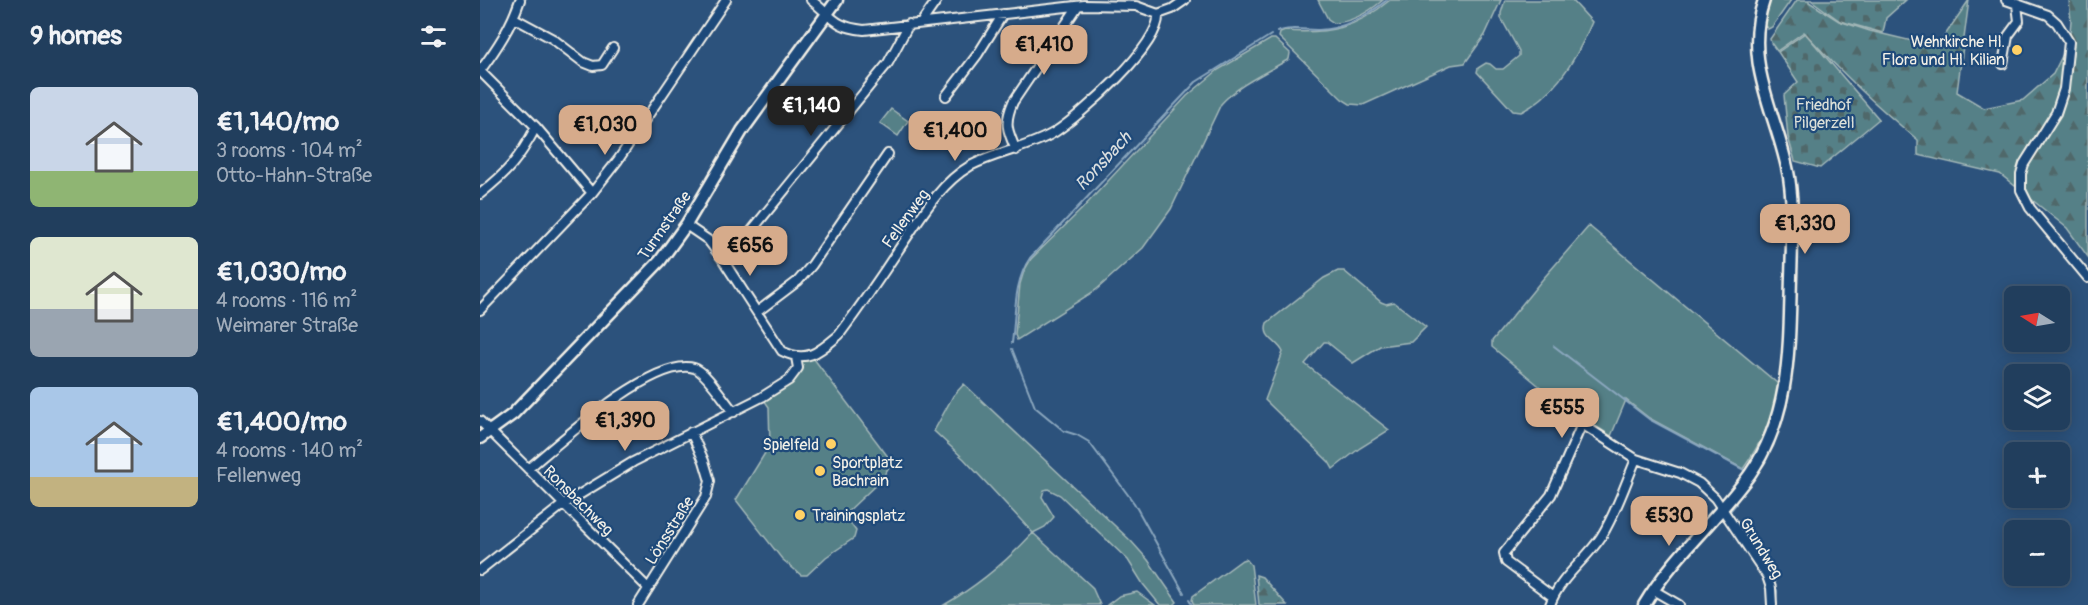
<!DOCTYPE html>
<html lang="en">
<head>
<meta charset="utf-8">
<style>
	:root { --surface:#213e5d; --page:#2d4966; --text:#f1f3f6; --muted:#a2aebc; --line:#3e5772; --accent:#d6ab8b }
	body { margin:0; font-family:Pangolin,sans-serif; background:var(--page); color:var(--text); height:100vh; display:flex; flex-direction:column; font-size:22px; white-space:nowrap }
	* { box-sizing:border-box; margin:0 }
	p { font-size:20px; color:var(--muted) }
	.icon { flex:none; width:33px; height:33px; fill:none; stroke:currentColor; stroke-width:2; stroke-linecap:round; stroke-linejoin:round }
	.map { position:relative; flex:1; overflow:hidden }
	.drawer { display:flex; flex-direction:column; background:var(--surface); width:480px }
	.drawer>* { flex:none }
	.needle { width:39px; rotate:281deg }
	.controls { position:absolute; left:1524px; top:286px; display:grid; gap:12px }
	.controls a { display:grid; place-items:center; width:66px; height:66px; border-radius:9px; background:var(--surface); box-shadow:0 3px 15px #0003,0 0 0 2px var(--line); font-size:30px }
	.price { position:absolute; translate:-50% -51px; padding:0 14px; border-radius:12px; background:var(--accent); color:#111; font-size:20px; line-height:39px; filter:drop-shadow(0 2px 3px #0008) }
	.price::after { content:''; position:absolute; left:50%; top:36px; width:18px; height:14px; margin-left:-9px; background:inherit; clip-path:polygon(0 0,100% 0,50% 100%) }
	.price.current { background:#222; color:#fff }
	ul { padding:0; list-style:none }
	li { display:flex; align-items:center; gap:18px; height:150px; padding:0 30px }
	li span { display:grid; place-items:center; flex:none; width:168px; height:120px; border-radius:9px; color:#555 }
	li>.icon { margin-inline-start:auto }
	span .icon { width:72px; height:72px; fill:#fffc; stroke-width:1 }
	li b { font-size:26px }
	h2 { display:flex; justify-content:space-between; align-items:center; height:72px; padding:0 30px; font-size:26px }
	main { display:flex; flex:1; min-height:0 }
	.map>svg:first-child { display:block }
</style>
</head>
<body>
<main>
<section class="drawer">
<h2>9 homes<svg class="icon" aria-label="filters" viewBox="0 0 24 24"><path d="M4 7h16M4 17h16"/><circle cx="9" cy="7" r="2"/><circle cx="15" cy="17" r="2"/></svg></h2>
<ul>
<li><span style="background:linear-gradient(#c9d6e8 70%,#8fb573 0)"><svg class="icon" aria-label="home" viewBox="0 0 24 24"><path d="M3 11l9-7 9 7M6 9v11h12V9"/></svg></span><div><b>€1,140/mo</b><p>3 rooms · 104 m²</p><p>Otto-Hahn-Straße</p></div></li>
<li><span style="background:linear-gradient(#dfe7d0 60%,#9aa5b1 0)"><svg class="icon" aria-label="home" viewBox="0 0 24 24"><path d="M3 11l9-7 9 7M6 9v11h12V9"/></svg></span><div><b>€1,030/mo</b><p>4 rooms · 116 m²</p><p>Weimarer Straße</p></div></li>
<li><span style="background:linear-gradient(#a9c7e8 75%,#c2b280 0)"><svg class="icon" aria-label="home" viewBox="0 0 24 24"><path d="M3 11l9-7 9 7M6 9v11h12V9"/></svg></span><div><b>€1,400/mo</b><p>4 rooms · 140 m²</p><p>Fellenweg</p></div></li>
</ul>
</section>
<div class="map">
<svg width="1608" height="605" viewBox="0 0 1608 605">
	<defs>
		<pattern id="forest-firs" width="22" height="20" patternUnits="userSpaceOnUse" patternTransform="scale(1.5)"><rect width="22" height="20" fill="#558087"/><path d="M5 1l3.5 6h-7zM16 11l3.5 6h-7z" fill="#50676a"/></pattern>
		<pattern id="cemetery-stones" width="16" height="16" patternUnits="userSpaceOnUse" patternTransform="scale(1.5)"><rect width="16" height="16" fill="#558087"/><path d="M2 7V4a2 2 0 0 1 4 0v3zM10 15v-3a2 2 0 0 1 4 0v3z" fill="#50676a"/></pattern>
		<pattern id="park-tufts" width="24" height="20" patternUnits="userSpaceOnUse" patternTransform="scale(1.5)"><rect width="24" height="20" fill="#558087"/><path d="M3 7l-1-3M5 7V3M7 7l1-3M15 17l-1-3M17 17v-4M19 17l1-3" fill="none" stroke="#50676a"/></pattern>
	</defs>
	<rect width="100%" height="100%" fill="#2c527c"/>
	<filter id="ink" filterUnits="userSpaceOnUse"><feTurbulence type="fractalNoise" baseFrequency=".0167" numOctaves="2"/><feDisplacementMap in="SourceGraphic" scale="12" xChannelSelector="R" yChannelSelector="G"/><feConvolveMatrix kernelMatrix="1 2 1 2 8 2 1 2 1" color-interpolation-filters="sRGB"/></filter>
	<g filter="url(#ink)">
		<path fill="#558087" stroke="#a4b8b8" stroke-width="1.5" d="M838,0H903C890,11 872,22 854,23L848,19Z
			M910,0H1021L1005,35L985,63L971,65L883,105L870,104L862,99L799,37L800,33L805,31C849,34 875,29 910,0Z
			M1025,0H1092L1112,22C1098,56 1076,95 1041,112L1033,111L997,72L998,68L1006,63L1010,64L1016,69H1023L1039,56V51L1021,18V13Z
			M1289,0H1311L1292,27L1288,29L1283,24Z
			M791,39H795L810,53L809,59C786,73 759,84 741,104L691,209L663,248L616,290L537,340L535,335L540,284L544,271L551,259L602,209L707,96L738,70Z
			M1109,226L1297,383C1304,403 1275,452 1263,469L1169,418L1146,400L1131,436L1106,420L1103,422L1012,347V341L1062,280Z
			M858,271H864L901,302L906,304L914,302L946,327L931,342L900,346L873,363L847,342H844L825,364L909,430L880,448L853,469L849,462L785,400L803,352C797,340 782,338 787,323L844,278Z
			M331,355L412,462L401,480L364,515L376,531L374,538L346,557L327,575H321L302,559L256,500L290,445L289,407L282,397L315,374L316,357Z
			M484,384L651,541L668,560L697,602L694,605H680L663,584L648,560L580,495L568,489L564,490L562,497L574,517L565,527L553,533L612,587L620,605H464C497,586 527,561 553,533L484,459L454,431L473,396Z
			M766,559L771,565L776,605H714L712,600L713,596L762,560Z
			M657,592L675,605H627L639,596Z"/>
		<path fill="url(#forest-firs)" stroke="#a4b8b8" stroke-width="1.5" d="M1317,0H1329V2L1359,21L1390,31L1457,47L1489,0L1477,92L1504,108L1543,100L1573,74L1589,42L1591,21L1589,0H1608V257L1587,228L1520,174L1438,155V140C1397,107 1360,71 1324,32L1297,51L1291,43L1290,39Z
			M776,575L782,577L807,605H779Z"/>
		<path fill="url(#cemetery-stones)" stroke="#a4b8b8" stroke-width="1.5" d="M1331,0H1426L1406,18L1403,33L1360,21Z
			M1325,33L1399,119L1340,168L1315,161L1308,137L1304,95L1318,82L1298,52Z"/>
		<path fill="url(#park-tufts)" stroke="#a4b8b8" stroke-width="1.5" d="M411,109L428,121L418,136L400,123Z"/>
		<g fill="none" stroke-linecap="round" stroke-linejoin="round">
			<path stroke="#8ba7be" stroke-width="2" d="M797,32C809,27 825,30 839,30C864,29 887,16 907,0
				M532,343C536,314 533,283 550,258L716,82L791,35
				M1074,346L1169,419L1266,471
				M532,349L555,407L584,431L597,435L609,442L654,503L704,593
				M1253,520L1250,511L1256,504
				M1291,577L1297,591L1296,603
				M709,600L712,605"/>
			<g stroke="#f4f1e8" stroke-width="12">
				<path id="street" d="M331,0C353,17 354,27 384,30L604,5L656,6L678,14
					M1526,0L1568,15L1577,23L1589,42L1584,89L1576,113L1544,164L1541,174V190L1550,208L1608,278
					M678,14L692,9L705,0
					M34,18L73,39L103,62L113,66L122,65L133,48
					M441,23L457,0
					M1523,64L1528,36L1539,21L1537,5
					M0,71L56,127L112,193
					M0,71C17,48 31,27 40,0
					M466,96L498,54L523,14
					M536,150C527,130 524,123 533,102L598,6
					M0,194C28,172 39,159 56,127
					M206,225L228,240L241,257L302,351C327,364 340,351 359,335C380,307 400,278 419,249C439,220 459,184 490,166C517,152 549,148 575,132C600,116 682,44 678,14
					M241,257L268,235L408,63L429,24
					M0,310L112,193L138,160L246,0
					M277,312L318,281L332,265L408,154
					M0,421L168,588
					M48,469C79,443 174,356 214,368C226,371 245,402 254,412
					M0,570L84,504L153,462L282,397L309,380L318,368L316,357
					M1173,590L1199,605
					M1073,597L1026,562L1024,553L1071,495L1102,424L1156,459L1200,473L1219,483L1235,498L1287,576L1291,588L1292,605
					M158,605L226,497L230,481L224,461L211,432
					M1070,605C1079,578 1106,560 1121,537C1136,513 1145,485 1156,459"/>
			</g>
			<g stroke="#f4f1e8" stroke-width="15">
				<path id="secondary" d="M0,438L33,414L180,261L206,225L262,131L357,0
					M1164,605C1193,556 1237,520 1270,474C1311,415 1309,346 1311,277C1312,244 1314,210 1309,177C1298,115 1262,64 1284,0"/>
			</g>
			<use href="#street" stroke="#1f4a7a" stroke-width="8"/>
			<use href="#secondary" stroke="#1f4a7a" stroke-width="10"/>
		</g>
	</g>
	<g fill="#ffd166" stroke="#1f4a7a" stroke-width="2">
		<circle cx="1537" cy="50" r="6"/>
		<circle cx="351" cy="444" r="6"/>
		<circle cx="340" cy="471" r="6"/>
		<circle cx="320" cy="515" r="6"/>
	</g>
	<g text-anchor="middle" stroke-width="4.5" stroke-linejoin="round" paint-order="stroke">
		<g font-size="16" fill="#f4f1e8" stroke="#1f4a7a" text-anchor="end">
			<text x="1525" y="47">Wehrkirche Hl.<tspan x="1525" dy="18">Flora und Hl. Kilian</tspan></text>
			<text x="339" y="450">Spielfeld</text>
			<text x="352" y="468" text-anchor="start">Sportplatz<tspan x="352" dy="18">Bachrain</tspan></text>
			<text x="332" y="521" text-anchor="start">Trainingsplatz</text>
		</g>
		<g font-size="16" fill="#dce0d9" stroke="#1f4a7a">
			<text x="1344" y="110">Friedhof<tspan x="1344" dy="18">Pilgerzell</tspan></text>
		</g>
		<g font-size="16" fill="#f4f1e8" stroke="#1f4a7a">
			<text transform="translate(425 218) rotate(-54)" y="6">Fellenweg</text>
			<text transform="translate(184 225) rotate(-55)" y="6">Turmstraße</text>
			<text transform="translate(99 500) rotate(45)" y="6">Ronsbachweg</text>
			<text transform="translate(189 530) rotate(-58)" y="6">Lönsstraße</text>
			<text transform="translate(1282 548) rotate(59)" y="6">Grundweg</text>
		</g>
		<g font-size="18" font-style="italic" fill="#dadede" stroke="#1f4a7a">
			<text transform="translate(623 161) rotate(-47)" y="6">Ronsbach</text>
		</g>
	</g>
</svg>
<div class="controls">
<a><svg class="needle" viewBox="-14 -14 28 28"><path d="M0-13l5 13h-10z" fill="#e53935"/><path d="M0 13l5-13h-10z" fill="#a2aebc"/></svg></a>
<a><svg class="icon" aria-label="layers" viewBox="0 0 24 24"><path d="M12 4l9 5-9 5-9-5zM3 14l9 5 9-5"/></svg></a>
<a>+</a>
<a>−</a>
</div>
<b class="price" style="left:564px;top:76px">€1,410</b>
<b class="price current" style="left:331px;top:137px">€1,140</b>
<b class="price" style="left:125px;top:156px">€1,030</b>
<b class="price" style="left:475px;top:162px">€1,400</b>
<b class="price" style="left:1325px;top:255px">€1,330</b>
<b class="price" style="left:270px;top:277px">€656</b>
<b class="price" style="left:1082px;top:439px">€555</b>
<b class="price" style="left:145px;top:452px">€1,390</b>
<b class="price" style="left:1189px;top:547px">€530</b>
</div>
</main>
</body>
</html>
